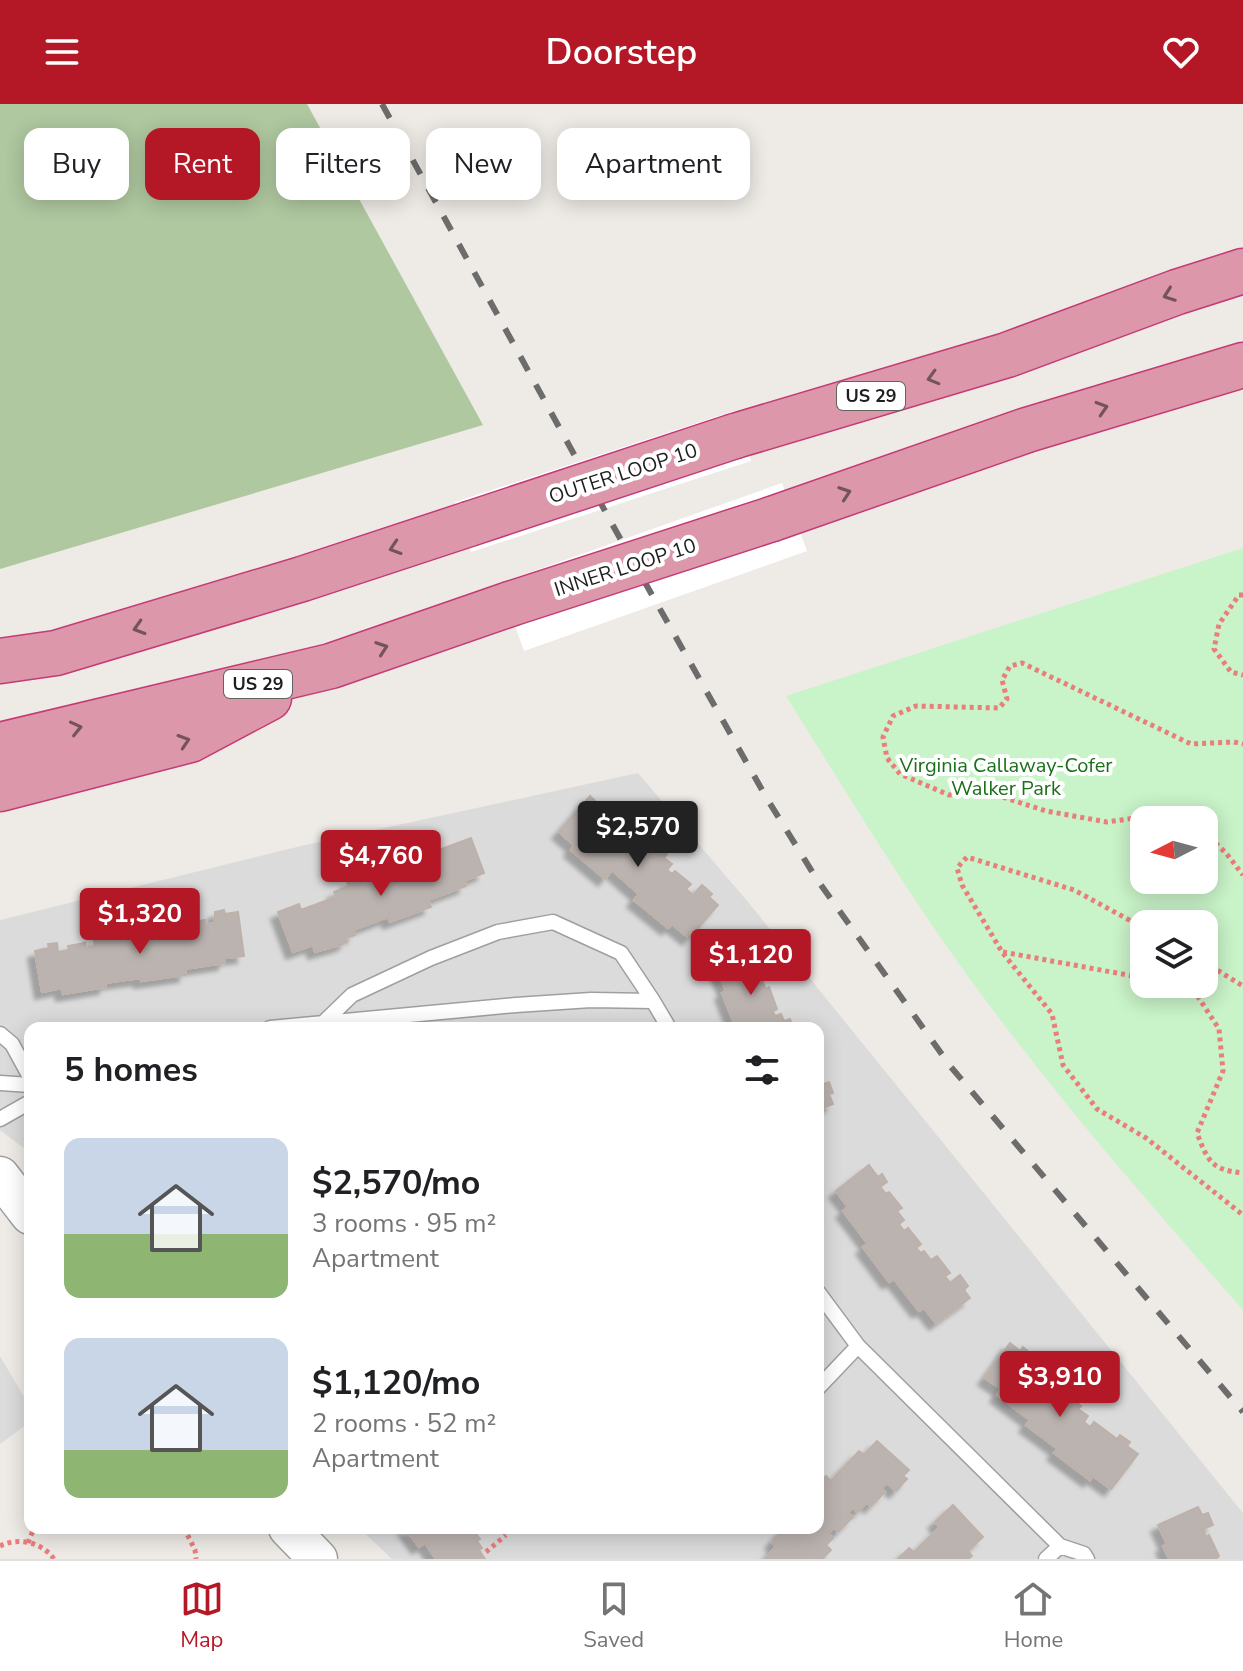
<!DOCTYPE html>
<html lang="en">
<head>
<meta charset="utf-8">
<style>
	:root { --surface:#fff; --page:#f6f6f6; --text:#202124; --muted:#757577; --line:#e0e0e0; --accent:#b41826 }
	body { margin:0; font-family:"Nunito Sans",sans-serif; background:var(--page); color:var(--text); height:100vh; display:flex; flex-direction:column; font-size:30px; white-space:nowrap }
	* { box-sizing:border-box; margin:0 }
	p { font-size:26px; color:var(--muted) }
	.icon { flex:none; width:44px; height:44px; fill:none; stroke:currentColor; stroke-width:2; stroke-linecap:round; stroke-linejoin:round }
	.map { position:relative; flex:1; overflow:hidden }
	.panel { position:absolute; left:24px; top:918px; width:800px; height:512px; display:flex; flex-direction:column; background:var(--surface); border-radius:16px; box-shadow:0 4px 20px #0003 }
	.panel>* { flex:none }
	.hud { position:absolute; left:24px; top:24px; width:800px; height:72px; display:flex; gap:16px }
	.needle { width:52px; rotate:264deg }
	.tools { position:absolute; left:1130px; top:702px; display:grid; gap:16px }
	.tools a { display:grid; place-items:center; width:88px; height:88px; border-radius:16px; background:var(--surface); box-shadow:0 4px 20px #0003; font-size:40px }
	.price { position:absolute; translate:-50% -68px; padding:0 18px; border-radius:8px; background:var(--accent); color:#fff; font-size:26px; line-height:52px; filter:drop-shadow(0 2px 4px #0008) }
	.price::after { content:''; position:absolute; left:50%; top:48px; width:24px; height:18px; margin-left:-12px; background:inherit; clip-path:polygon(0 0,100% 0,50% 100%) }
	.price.selected { background:#222; color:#fff }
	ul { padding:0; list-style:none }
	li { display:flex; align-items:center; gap:24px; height:200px; padding:0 40px }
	li span { display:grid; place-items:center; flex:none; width:224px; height:160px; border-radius:16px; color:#555 }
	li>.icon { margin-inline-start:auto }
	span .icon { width:96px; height:96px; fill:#fffc; stroke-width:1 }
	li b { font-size:34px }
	h2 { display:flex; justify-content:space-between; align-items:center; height:96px; padding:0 40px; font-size:34px }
	.chip { padding:0 28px; border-radius:16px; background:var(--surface); box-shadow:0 4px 20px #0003; font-size:28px; line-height:72px }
	.chip.selected { background:var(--accent); color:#fff }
	header { display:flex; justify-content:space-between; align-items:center; height:104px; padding:0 40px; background:var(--accent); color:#fff; font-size:36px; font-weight:600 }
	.menu { display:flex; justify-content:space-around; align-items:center; height:112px; border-top:2px solid var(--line); background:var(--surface); font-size:22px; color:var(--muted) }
	.menu a { display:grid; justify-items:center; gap:4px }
	.menu .selected { color:var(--accent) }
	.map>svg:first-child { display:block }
</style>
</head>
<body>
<header><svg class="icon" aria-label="menu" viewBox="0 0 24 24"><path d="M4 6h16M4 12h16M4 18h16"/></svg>Doorstep<svg class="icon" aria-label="heart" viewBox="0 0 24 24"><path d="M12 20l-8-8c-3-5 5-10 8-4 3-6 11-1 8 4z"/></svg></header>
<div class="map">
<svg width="1243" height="1455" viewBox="0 0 1243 1455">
	<defs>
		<filter id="shadow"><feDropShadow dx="-7" dy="7" stdDeviation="2" flood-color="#0004"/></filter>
	</defs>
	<rect width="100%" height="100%" fill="#eeebe6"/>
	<path fill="#dcdbdc" d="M638,669L748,798L1243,1409V1455H392L359,1424H818V924H30V1049L0,1026V816L301,742Z
		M0,1252L30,1303V1318L0,1340Z"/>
	<path fill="#afc8a0" d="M0,0H307L483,321L0,465Z"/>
	<path fill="#c9f3c8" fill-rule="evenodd" d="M1243,444V1206C1156,1107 1069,1008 990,902C915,803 852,697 786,592ZM1144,716H1204V776H1144ZM1144,820H1204V880H1144Z"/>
	<path fill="#fff" d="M734,307L751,357L471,448L455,398Z
		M782,379L807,447L524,547L500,479Z"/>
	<path fill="#bbb3af" stroke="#beb1aa" stroke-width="2" filter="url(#shadow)" d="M590,692L608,709L602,715L609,721L612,718L627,731L622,736L627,740L637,729L647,739L650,735L667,750L664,754L672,760L667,766L672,770L675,767L691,780L686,785L693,791L702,781L712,790L709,793L718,801L689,834L672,820L668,824L639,800L634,796L639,790L612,766L605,775L571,746L574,741L559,728Z
		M471,734L484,769L464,777L466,782L428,796L431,803L390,818L388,813L353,826L355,831L345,834L347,838L340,841L315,848L313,841L293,848L278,808L299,800L301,806L336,793L334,788L349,782L347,778L374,771L376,776L412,763L409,757Z
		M224,806L225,810L238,808L244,852L225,854V859L185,865L186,871L141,877V874L126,876L105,879L106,883L63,890L62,884L42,888L35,847L49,844L48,840L57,839L58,848L69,846L68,842L85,839L86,844L95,842L94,836L107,834V830L125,827L126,832L139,830V836L150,834V830L166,827L167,832L176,830V826L189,823V819L205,816V821L214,819L215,808Z
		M759,853L767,875L762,877L766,885L769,883L777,905L773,907L775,912L781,910L784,917L790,915L793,924H736L722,889L726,887L718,868Z
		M829,978L833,989L829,990L833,1000L818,1006V982Z
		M869,1061L878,1073L882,1070L887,1078L880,1083L886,1090L889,1088L902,1104L897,1107L904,1116L899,1120L904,1127L908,1124L921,1140L916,1144L921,1149L924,1147L931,1156L937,1152L950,1169L945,1172L950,1179L960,1171L968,1182L964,1186L970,1194L936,1219L924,1204L919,1207L894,1175L889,1178L863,1143L868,1140L843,1107L848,1103L836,1087Z
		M1010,1239L1020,1247L1023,1243L1031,1250L1024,1258L1032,1264L1035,1259L1051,1271L1048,1275L1058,1283L1054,1288L1061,1293L1064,1289L1081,1302L1078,1305L1088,1312L1084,1318L1090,1323L1094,1318L1117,1335L1120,1331L1130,1338L1127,1342L1138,1350L1111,1385L1093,1372L1090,1376L1054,1349L1058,1345L1026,1321L1030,1316L997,1291L1001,1285L985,1274Z
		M877,1337L909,1366L903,1372L907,1375L896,1387L887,1379L881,1384L885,1388L871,1402L867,1398L858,1408L853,1403L848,1409L853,1413L838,1428L834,1423L828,1430L833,1434L826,1441L831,1446L822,1455H765L776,1442L772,1438L784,1424H818V1380L826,1372L831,1377L859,1347L864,1351Z
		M953,1401L983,1433L968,1447L972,1452L968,1455H898L909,1444L914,1448L940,1423L935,1418Z
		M1198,1403L1202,1411L1208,1409L1213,1421L1203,1425L1206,1433L1209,1431L1219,1452L1216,1455H1169L1163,1442L1167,1440L1158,1421Z
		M405,1424H472L480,1435L477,1437L482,1444L479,1446L485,1455H436L425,1439L419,1443Z"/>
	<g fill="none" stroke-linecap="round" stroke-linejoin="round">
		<g stroke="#9f9f9f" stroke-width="17">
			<path id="service" d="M323,919L352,891L431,854L498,828L553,818L621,849L653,897
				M270,924L516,901L591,896L653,897L669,924
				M0,930L12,940L30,973
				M0,979L30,981
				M0,1015L30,998
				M818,1188L858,1242L1060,1442L1046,1455
				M818,1284L858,1242
				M1060,1442L1084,1450L1087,1455"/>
		</g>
		<g stroke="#9f9f9f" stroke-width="41">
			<path id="tertiary" d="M0,1072L30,1111
				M288,1424L318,1455"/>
		</g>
		<g stroke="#c53a76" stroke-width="47">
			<path id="motorway" d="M735,332L1007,251L1177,188L1243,167
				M772,415L1027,326L1243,261
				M0,557L56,549L302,475L469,420
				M0,641L331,562L510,500
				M0,685L190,636L269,594"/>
		</g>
		<path stroke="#e97e7c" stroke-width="5" stroke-dasharray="4 4" stroke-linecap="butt" d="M1243,491H1239L1219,520L1214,545L1231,568L1243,571
			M1171,716L1150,712L1107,718L1046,707L990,689L949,691L900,670L887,654L883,633L893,612L916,602L999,604L1007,595L1002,576L1010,562L1022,559L1191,640L1234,638L1243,640
			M1204,728L1226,749L1243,771
			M1144,824L1074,786L967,753L957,764L962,781L1002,848L1052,910L1063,961L1097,1005L1146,1034L1243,1111
			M1003,848L1144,874
			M1204,858L1243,882
			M1179,880L1191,882L1219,925L1223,967L1197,1029C1208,1058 1212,1066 1243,1069
			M184,1424L195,1446L196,1455
			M28,1439L34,1424
			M0,1442C18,1433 42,1438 54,1455
			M486,1448L506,1431"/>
		<use href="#service" stroke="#fff" stroke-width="14"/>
		<use href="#tertiary" stroke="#fff" stroke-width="38"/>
		<use href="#motorway" stroke="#dc97aa" stroke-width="44"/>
		<path stroke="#6c6c6c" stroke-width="6" stroke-dasharray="16 16" stroke-linecap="butt" d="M382,0L616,427L766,693L816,774L951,963L1243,1308"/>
		<g stroke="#c53a76" stroke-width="47" stroke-linecap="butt">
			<path id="motorway-bridge" d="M469,420L735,332
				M510,500L772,415"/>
		</g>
		<use href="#motorway-bridge" stroke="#dc97aa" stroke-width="44"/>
	</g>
	<defs><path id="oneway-chevron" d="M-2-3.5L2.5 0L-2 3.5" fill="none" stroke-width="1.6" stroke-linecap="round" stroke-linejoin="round" transform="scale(2)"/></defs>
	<g stroke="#73545d">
		<use href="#oneway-chevron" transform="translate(1169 191) rotate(160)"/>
		<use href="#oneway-chevron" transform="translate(933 274) rotate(164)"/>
		<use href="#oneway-chevron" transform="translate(1102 304) rotate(-17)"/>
		<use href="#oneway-chevron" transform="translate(845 389) rotate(-19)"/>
		<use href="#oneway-chevron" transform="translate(395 444) rotate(162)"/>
		<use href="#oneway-chevron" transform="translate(139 524) rotate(163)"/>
		<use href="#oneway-chevron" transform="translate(382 544) rotate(-19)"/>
		<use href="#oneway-chevron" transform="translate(76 624) rotate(-13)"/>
		<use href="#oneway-chevron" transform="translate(184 637) rotate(-18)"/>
	</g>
	<g text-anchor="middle" stroke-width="8" stroke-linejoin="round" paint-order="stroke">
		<g fill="#fff" stroke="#626262" stroke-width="2">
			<rect x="837" y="278" width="68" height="28" rx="6"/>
			<rect x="224" y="566" width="68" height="28" rx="6"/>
		</g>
		<g font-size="18" font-weight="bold" fill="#1e1e1e">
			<text x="871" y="298">US 29</text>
			<text x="258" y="586">US 29</text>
		</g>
		<g font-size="20" fill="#1e1e1e" stroke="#fff">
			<text transform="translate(623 369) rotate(-18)" y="7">OUTER LOOP 10</text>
			<text transform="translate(625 463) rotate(-18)" y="7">INNER LOOP 10</text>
		</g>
		<g font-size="20" fill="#1a7019" stroke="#fff">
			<text x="1006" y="668">Virginia Callaway-Cofer<tspan x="1006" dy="23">Walker Park</tspan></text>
		</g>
	</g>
</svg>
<div class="tools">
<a><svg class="needle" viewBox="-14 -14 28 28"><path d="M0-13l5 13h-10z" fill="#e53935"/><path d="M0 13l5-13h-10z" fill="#757577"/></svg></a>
<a><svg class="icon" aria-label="layers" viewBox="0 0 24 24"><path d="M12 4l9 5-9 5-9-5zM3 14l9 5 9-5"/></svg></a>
</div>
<b class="price selected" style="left:638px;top:765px">$2,570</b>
<b class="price" style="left:381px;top:794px">$4,760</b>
<b class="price" style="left:140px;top:852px">$1,320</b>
<b class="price" style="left:751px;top:893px">$1,120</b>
<b class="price" style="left:1060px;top:1315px">$3,910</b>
<div class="hud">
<a class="chip">Buy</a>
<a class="chip selected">Rent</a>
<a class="chip">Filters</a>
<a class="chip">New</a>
<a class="chip">Apartment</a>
</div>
<section class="panel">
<h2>5 homes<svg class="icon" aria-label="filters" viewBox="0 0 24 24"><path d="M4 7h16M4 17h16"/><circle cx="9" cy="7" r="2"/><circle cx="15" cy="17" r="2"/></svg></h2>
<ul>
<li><span style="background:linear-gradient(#c9d6e8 60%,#8fb573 0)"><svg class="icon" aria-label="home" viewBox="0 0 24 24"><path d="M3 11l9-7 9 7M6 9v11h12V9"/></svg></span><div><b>$2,570/mo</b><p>3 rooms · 95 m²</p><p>Apartment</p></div></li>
<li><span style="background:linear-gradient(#c9d6e8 70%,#8fb573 0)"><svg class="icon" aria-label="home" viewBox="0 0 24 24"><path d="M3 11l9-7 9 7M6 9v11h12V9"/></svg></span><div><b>$1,120/mo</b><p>2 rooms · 52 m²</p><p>Apartment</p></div></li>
</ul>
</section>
</div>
<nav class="menu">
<a class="selected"><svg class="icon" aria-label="map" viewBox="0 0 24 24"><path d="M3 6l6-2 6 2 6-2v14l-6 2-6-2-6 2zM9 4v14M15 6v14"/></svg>Map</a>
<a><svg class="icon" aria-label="saved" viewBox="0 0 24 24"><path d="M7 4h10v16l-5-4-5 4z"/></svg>Saved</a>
<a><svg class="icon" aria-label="home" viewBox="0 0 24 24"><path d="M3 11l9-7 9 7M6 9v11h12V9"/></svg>Home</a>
</nav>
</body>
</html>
